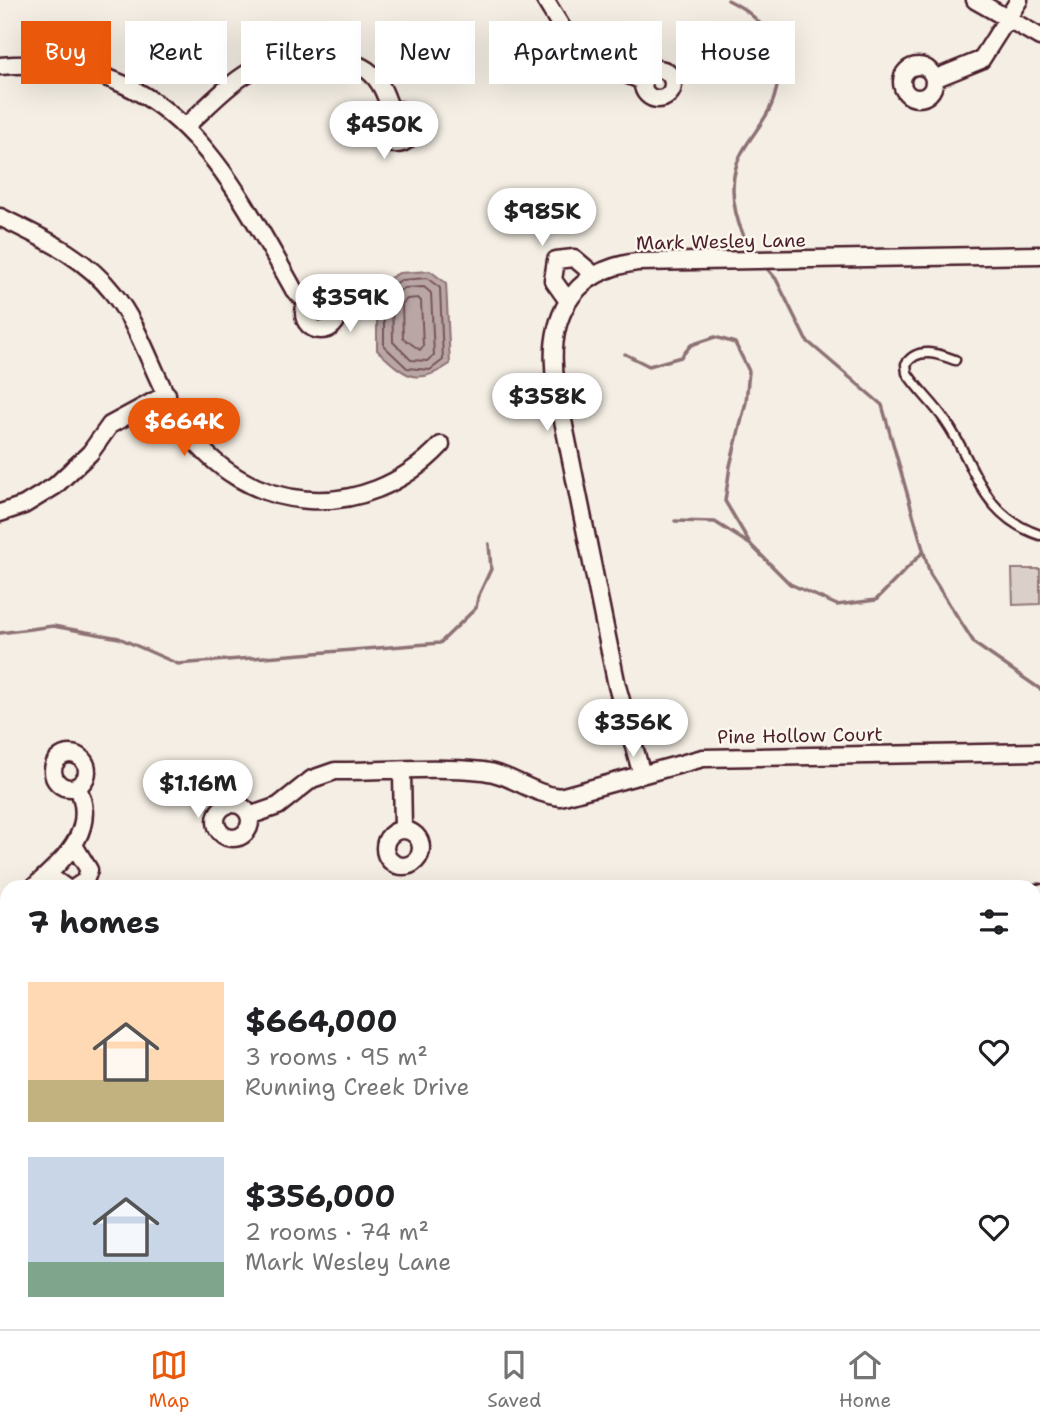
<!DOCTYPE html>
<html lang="en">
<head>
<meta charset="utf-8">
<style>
	:root { --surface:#fff; --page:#f6f6f6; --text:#202124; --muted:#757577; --line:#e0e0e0; --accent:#ea580c }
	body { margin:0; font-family:"Shantell Sans",sans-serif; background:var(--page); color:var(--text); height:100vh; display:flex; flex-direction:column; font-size:26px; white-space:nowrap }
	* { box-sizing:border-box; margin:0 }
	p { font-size:23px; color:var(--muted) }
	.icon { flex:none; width:38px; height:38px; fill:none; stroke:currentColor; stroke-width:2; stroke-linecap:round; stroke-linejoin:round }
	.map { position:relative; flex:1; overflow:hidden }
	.sheet { position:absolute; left:0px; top:880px; width:1041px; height:450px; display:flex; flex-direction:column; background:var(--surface); border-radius:21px 21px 0 0; box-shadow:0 7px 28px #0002 }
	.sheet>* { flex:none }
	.guide { position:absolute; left:21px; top:21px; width:999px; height:63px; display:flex; gap:14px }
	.price { position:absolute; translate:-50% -60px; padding:0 16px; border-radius:24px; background:#fff; color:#222; font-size:23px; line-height:46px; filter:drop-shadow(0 2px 4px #0008) }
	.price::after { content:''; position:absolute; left:50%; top:42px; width:21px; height:16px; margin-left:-10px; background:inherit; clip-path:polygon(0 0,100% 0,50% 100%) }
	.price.on { background:var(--accent); color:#fff }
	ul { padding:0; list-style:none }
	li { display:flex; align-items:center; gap:21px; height:175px; padding:0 28px }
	li span { display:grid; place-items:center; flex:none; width:196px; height:140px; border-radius:0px; color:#555 }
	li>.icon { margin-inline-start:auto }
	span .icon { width:84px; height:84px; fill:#fffc; stroke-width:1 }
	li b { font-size:30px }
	h2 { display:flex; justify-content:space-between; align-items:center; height:84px; padding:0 28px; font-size:30px }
	.pill { padding:0 24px; border-radius:0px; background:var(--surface); box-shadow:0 7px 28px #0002; font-size:24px; line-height:63px }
	.pill.on { background:var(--accent); color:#fff }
	.tab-bar { display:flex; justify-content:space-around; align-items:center; height:98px; border-top:2px solid var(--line); background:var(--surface); font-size:19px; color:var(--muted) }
	.tab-bar a { display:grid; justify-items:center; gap:4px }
	.tab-bar .on { color:var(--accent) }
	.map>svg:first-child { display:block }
</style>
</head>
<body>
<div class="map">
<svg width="1040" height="1329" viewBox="0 0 1040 1329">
	<rect width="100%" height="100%" fill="#f4eee4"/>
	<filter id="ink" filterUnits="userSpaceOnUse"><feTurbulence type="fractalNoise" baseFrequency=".0143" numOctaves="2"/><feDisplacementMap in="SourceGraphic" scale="14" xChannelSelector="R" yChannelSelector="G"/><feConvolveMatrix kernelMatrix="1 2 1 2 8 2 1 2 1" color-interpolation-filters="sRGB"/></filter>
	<g filter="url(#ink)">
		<path fill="#dbd0c9" stroke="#92787a" stroke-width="2" d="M1012,569H1040V604L1013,605Z"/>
		<path fill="#baa7a5" stroke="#8d7174" stroke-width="2" d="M430,271L446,283L450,364C416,388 404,375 377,350V285L399,273Z
			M1034,1026H1040V1104L1034,1106Z
			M207,1323H410V1329H200Z"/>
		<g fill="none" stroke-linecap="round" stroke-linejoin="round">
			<path stroke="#77555c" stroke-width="2" d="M427,278L440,288L443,360L430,370L407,368L384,346V291L401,280Z
				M424,287L431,293L434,355L427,361L411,360L393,342L392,296L404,288Z
				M418,298L421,301L423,346L420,350L403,338L402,304L407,299Z"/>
			<path stroke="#8d7174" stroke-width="3.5" d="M728,0C771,21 790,60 771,106C762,127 742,145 736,167C728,194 737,232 755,253
				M764,265L776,279L806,340L882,405L930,574L975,644L1040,689
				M625,354L649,366L681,357L691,345L715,337L735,343L749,371L746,402L730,466L725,501L751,545
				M675,521L715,522L751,545L790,584L837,605L876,600L923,552
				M0,633L53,626L119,638L178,664L440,643L476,608L478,597L491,569L489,544"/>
			<g stroke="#4a1f2b" stroke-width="13">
				<path id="service" d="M955,360C939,354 918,346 906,364L907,373C918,390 933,403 944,419C977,465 979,515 1040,535
					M58,1329L83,1323"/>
			</g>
			<g stroke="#4a1f2b" stroke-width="21">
				<path id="minor" d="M545,0L567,36L588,58L643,81
					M975,0L1040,37
					M902 82a16 16 0 1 1 32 0a16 16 0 1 1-32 0Z
					M0,66C167,52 224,165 294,290L308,303
					M643 84a15 15 0 1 1 30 0a15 15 0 1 1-30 0Z
					M934,79L981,60L1019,0
					M379 127a17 17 0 1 1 34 0a17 17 0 1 1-34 0Z
					M185,127C206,108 227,85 251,71C274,56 344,53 367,70C381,80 386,96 391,111
					M0,217C42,238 83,255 113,293C144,332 155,383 182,424C244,517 365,526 441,445
					M304 313a17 17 0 1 1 34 0a17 17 0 1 1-34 0Z
					M568,301L553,280L556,260L574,258L593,274
					M0,513L24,505L55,486L90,453L110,425L167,394
					M53 771a17 17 0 1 1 34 0a17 17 0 1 1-34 0Z
					M402,772L403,830
					M642,775L617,686L556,386C546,322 568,271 637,262L1040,255
					M216 821a17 17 0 1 1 34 0a17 17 0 1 1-34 0Z
					M249,816L278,806L312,779L335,771C383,771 435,766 483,771C511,774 531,794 560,797L703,758L1040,752
					M385 848a18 18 0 1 1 36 0a18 18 0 1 1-36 0Z
					M75,847L89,870L85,881L76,887
					M48,875L65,887
					M34,887C64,859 99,830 77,786
					M1034,893H1040
					M0,947L7,926
					M0,1138L7,1139
					M0,1284L7,1296
					M25,1323L29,1329
					M763,1323L766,1329"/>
			</g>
			<g stroke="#4a1f2b" stroke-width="30">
				<path id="primary" d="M1034,979H1040
					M0,998L7,997"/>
			</g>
			<use href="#service" stroke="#fbf7ec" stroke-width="8"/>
			<use href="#minor" stroke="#fbf7ec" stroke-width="16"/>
			<use href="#primary" stroke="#fbf7ec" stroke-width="24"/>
		</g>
	</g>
	<g text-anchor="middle" stroke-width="5" stroke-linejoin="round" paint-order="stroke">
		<g font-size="19" fill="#4a1f2b" stroke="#fbf7ec">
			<text transform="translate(721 241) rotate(-1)" y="7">Mark Wesley Lane</text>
			<text transform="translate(800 735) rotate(-1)" y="7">Pine Hollow Court</text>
		</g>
	</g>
</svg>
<b class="price" style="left:384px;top:161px">$450K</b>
<b class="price" style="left:542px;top:248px">$985K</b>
<b class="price" style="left:350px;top:334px">$359K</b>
<b class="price" style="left:547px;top:433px">$358K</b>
<b class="price on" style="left:184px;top:458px">$664K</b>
<b class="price" style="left:633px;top:759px">$356K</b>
<b class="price" style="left:198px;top:820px">$1.16M</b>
<div class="guide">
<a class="pill on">Buy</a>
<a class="pill">Rent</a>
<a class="pill">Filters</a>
<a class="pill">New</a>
<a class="pill">Apartment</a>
<a class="pill">House</a>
</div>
<section class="sheet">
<h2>7 homes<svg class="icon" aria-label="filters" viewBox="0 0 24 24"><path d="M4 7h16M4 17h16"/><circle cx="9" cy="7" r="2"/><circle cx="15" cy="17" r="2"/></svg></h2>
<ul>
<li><span style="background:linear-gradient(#ffd9b3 70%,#c2b280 0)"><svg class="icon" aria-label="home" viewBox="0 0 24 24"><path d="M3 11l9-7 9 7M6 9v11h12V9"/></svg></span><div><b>$664,000</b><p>3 rooms · 95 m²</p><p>Running Creek Drive</p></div><svg class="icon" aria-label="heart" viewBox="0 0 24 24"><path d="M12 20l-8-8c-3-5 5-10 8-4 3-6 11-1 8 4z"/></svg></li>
<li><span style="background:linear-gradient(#c9d6e8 75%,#7fa58c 0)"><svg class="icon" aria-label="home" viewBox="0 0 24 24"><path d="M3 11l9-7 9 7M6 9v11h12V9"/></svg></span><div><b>$356,000</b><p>2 rooms · 74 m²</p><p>Mark Wesley Lane</p></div><svg class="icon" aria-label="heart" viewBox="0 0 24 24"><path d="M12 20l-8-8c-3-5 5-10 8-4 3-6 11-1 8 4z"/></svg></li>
</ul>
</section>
</div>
<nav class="tab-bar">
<a class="on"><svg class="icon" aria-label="map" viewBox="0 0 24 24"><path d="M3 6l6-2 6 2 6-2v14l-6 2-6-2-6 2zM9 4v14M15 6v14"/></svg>Map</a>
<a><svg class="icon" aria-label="saved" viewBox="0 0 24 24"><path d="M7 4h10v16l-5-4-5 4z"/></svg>Saved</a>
<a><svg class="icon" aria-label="home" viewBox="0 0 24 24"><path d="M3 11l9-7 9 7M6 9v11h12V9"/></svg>Home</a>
</nav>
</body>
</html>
